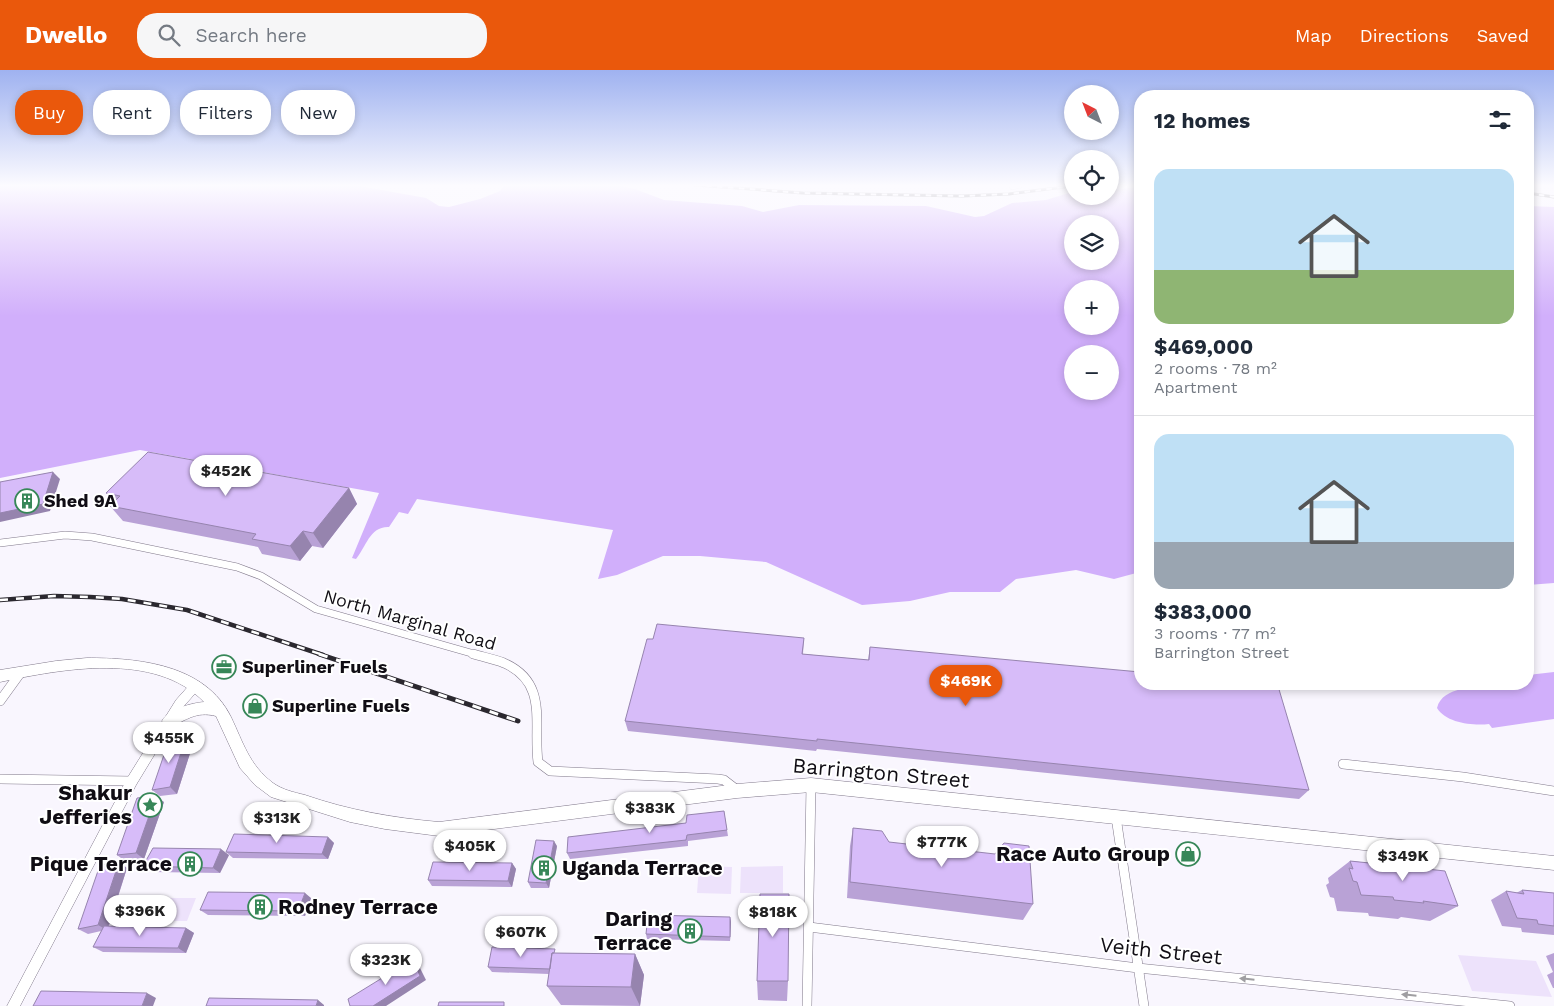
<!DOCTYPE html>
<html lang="en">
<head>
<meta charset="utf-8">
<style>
	:root { --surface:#fff; --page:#f6f6f7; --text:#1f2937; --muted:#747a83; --line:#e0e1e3; --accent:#ea580c }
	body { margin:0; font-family:"Work Sans",sans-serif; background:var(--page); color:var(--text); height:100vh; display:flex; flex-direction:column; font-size:19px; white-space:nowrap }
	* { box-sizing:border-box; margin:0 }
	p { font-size:16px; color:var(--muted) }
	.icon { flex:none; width:28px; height:28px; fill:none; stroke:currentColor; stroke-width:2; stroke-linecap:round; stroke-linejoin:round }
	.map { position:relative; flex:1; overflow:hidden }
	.drawer { position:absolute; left:1134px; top:20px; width:400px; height:600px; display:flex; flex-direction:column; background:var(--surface); border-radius:20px; box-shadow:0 2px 8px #0003 }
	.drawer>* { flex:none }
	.top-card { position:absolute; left:15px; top:20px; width:475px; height:45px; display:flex; gap:10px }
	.needle { width:32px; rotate:318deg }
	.buttons { position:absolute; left:1064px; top:15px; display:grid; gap:10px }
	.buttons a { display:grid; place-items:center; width:55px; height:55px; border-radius:50%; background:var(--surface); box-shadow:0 2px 8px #0003; font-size:25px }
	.price { position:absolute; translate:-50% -42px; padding:0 11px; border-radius:18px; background:#fff; color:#222; font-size:16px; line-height:32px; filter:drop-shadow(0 1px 2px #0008) }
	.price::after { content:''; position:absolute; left:50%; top:30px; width:15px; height:11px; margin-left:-8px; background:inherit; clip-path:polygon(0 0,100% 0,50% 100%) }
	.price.on { background:var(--accent); color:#fff }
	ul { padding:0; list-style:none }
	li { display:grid; align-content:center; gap:10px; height:265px; padding:0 20px }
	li+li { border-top:1px solid var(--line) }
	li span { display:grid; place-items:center; height:155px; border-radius:15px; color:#555 }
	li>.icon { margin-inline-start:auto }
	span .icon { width:90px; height:90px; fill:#fffc; stroke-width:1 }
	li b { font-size:21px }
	h2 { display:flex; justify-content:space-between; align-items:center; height:60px; padding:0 20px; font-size:21px }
	.chip { padding:0 18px; border-radius:20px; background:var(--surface); box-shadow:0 2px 8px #0003; font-size:18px; line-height:45px }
	.chip.on { background:var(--accent); color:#fff }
	header { display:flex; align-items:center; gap:30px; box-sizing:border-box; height:70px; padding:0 25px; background:var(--accent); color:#fff }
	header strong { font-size:24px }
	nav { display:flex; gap:28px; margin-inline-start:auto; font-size:18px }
	.search { width:350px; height:45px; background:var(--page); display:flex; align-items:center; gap:12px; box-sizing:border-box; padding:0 18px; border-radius:20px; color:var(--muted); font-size:19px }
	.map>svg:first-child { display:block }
</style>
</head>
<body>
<header>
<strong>Dwello</strong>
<div class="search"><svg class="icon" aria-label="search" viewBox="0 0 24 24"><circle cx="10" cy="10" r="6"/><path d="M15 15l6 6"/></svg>Search here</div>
<nav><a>Map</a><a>Directions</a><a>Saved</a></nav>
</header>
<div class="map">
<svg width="1554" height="936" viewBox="0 0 1554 936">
	<rect width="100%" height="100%" fill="#f9f6fe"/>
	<path fill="#ede2fb" d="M699,796L732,797L731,824L697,823Z
		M783,796V823H740L741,797Z
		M157,828H196L187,851H147Z
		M1458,885L1536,891L1552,927L1472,921Z"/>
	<path fill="#d1affb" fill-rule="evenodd" d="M0,115H354L426,128L439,136L449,137L480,129L500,121L505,115H615L635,119L664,130L742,136L763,142L799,135L926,136L975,147L984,146L1012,133L1046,130L1072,122V126H1110V120L1140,117V502L1114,509L1076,500L1016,509L1000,522H950L910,531L862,535L766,492L700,486H663L617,505L598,509L613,460L417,429L408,444L399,442L389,457C370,456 366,477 356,489L352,488L379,423L140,380L0,408ZM1072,154H1110V191H1072ZM1072,219H1110V256H1072ZM1072,284H1110V321H1072Z
		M1528,136L1554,137V513L1528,515Z
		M1554,602V649L1492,658L1489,654C1473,656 1446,653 1437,638C1440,626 1450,622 1461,619L1459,615L1528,614V605Z"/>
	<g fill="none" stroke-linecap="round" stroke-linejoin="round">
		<g stroke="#81798b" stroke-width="5.5">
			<path id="minor-far2" d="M1012,117L1021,115"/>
		</g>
		<g stroke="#81798b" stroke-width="8">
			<path id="minor-far1" d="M0,473L65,465L92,467L237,497L261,506L316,539L478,585"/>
		</g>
		<g stroke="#81798b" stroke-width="10">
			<path id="minor" d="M473,584C483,587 494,589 504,593C549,613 533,653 538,692L550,701L718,709L724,710L737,720
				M0,631L21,602
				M1343,694L1463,707L1554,721
				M0,709L132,711
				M1116,747L1144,936
				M809,857L1138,898L1510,936
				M807,936L811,715"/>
		</g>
		<g stroke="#81798b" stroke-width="1">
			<path id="tertiary" d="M196,611L200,612L201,615L200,618L184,636L136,715L20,936H7L128,707L176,630L192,612Z"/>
		</g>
		<g stroke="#81798b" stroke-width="1">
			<path id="primary" d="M87,588C138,588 205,594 231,647C243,672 249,695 273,713C283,720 293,722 305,725C348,740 393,748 439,752L737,714L811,708L1554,786V800L811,722L737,728L439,766L385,759L350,752L271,727L255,715L240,698L216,646C195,641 188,650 169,657L164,655L162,651C168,639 192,633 204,632C155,581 62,599 0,612V600L56,591Z"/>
		</g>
		<use href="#minor-far2" stroke="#fff" stroke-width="5"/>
		<use href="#minor-far1" stroke="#fff" stroke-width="7"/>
		<use href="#minor" stroke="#fff" stroke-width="9"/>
		<use href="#tertiary" fill="#fff" fill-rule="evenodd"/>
		<use href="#primary" fill="#fff" fill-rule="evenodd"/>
		<g stroke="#2b282f" stroke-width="3">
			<path id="rail-far2" d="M695,115L803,123L962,126L1009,124L1072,116
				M1528,123L1554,127"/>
		</g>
		<g stroke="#2b282f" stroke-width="4.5">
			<path id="rail-far1" d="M0,530L54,526L90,527L122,529L187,540L323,585"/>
		</g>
		<g stroke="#2b282f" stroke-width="5">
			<path id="rail" d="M319,584L518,651"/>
		</g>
		<use href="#rail-far2" stroke="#fff" stroke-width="2" stroke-dasharray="5.5" stroke-linecap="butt"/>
		<use href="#rail-far1" stroke="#fff" stroke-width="2.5" stroke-dasharray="8" stroke-linecap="butt"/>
		<use href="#rail" stroke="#fff" stroke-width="3" stroke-dasharray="9" stroke-linecap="butt"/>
	</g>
	<path fill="#b9a2d6" d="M349,418L357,434L323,478L312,476L300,491L262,484L258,477L123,451L110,436L114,433L106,423Z
		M804,568L803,584L868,590L870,577L1309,720L1299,729L817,679L816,681L628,661L625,651L653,569Z
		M186,667L193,674L177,724L160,726L152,720Z
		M164,732L144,789L125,791L117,785Z
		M724,741L728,766L688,771V776L570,789L567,783L686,753Z
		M853,758L889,772L1033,834L1023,850L847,828L850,776Z
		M328,767L334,773L328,789L233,788L226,782Z
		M557,776L549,818H531L528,812Z
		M229,785L220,803L152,802L143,796Z
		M1377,788L1418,798L1458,836L1430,851L1401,847L1398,849L1369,846L1368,843L1337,841L1334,828L1330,827L1326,815L1329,813L1328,808L1350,791L1370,793Z
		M119,792L127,798L109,856L186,858L194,863L186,883L103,882L93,877L101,861L88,864L78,859Z
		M512,793L516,799L512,817L432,816L428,810Z
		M1522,820L1554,823V865L1522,862L1521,858L1502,856L1491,830L1506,821L1516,823Z
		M311,828L305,846L208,845L200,840Z
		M730,847L731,852L730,871L647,869L646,864Z
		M558,883L635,884L644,905L640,936L561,935L547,916L549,904L492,902L488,897Z
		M1554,883V918H1553L1547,905L1553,902L1546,886Z
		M757,911H788L787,931L758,930Z"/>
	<path fill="#9684ae" d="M53,402L60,409L50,441L0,452V443Z
		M349,418L357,434L323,478L313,463Z
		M303,461L312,476L300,491L290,476Z
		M186,667L193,674L177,724L170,717Z
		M156,726L164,732L144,789L136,783Z
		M328,767L334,773L328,789L322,784Z
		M554,771L557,776L549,818L546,813Z
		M221,779L229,785L220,803L213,798Z
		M119,792L127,798L107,860L98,855Z
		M512,793L516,799L512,817L508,811Z
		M305,823L311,828L305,846L298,841Z
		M730,847L731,852L730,871Z
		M186,858L194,863L186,883L178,878Z
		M635,884L644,905L640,936L631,917Z
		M413,889L418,894L426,910L386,936H373Z
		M147,923L156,928L153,936H142Z
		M318,930L324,935V936H316Z"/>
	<path fill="#d7bcf9" stroke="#9684ae" d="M148,382L349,418L313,463L303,461L290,476L252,469L256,464L110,436L120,426L106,423Z
		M53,402L43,434L0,443V412Z
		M657,554L804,568L802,584L869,590L870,577L1140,602V614H1259L1278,616L1309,720L817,669V671L625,651L647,569H653Z
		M186,667L170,717L152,720L169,670Z
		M156,726L136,783L117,785L137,728Z
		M724,741L727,760L687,765L686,770L567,783L568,767L686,753L687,745Z
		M853,758L882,761L889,772L995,784L1004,773L1029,776L1033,834L850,812Z
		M234,764L328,767L322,784L226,782Z
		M536,770L554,771L546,813L528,812Z
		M153,778L221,779L213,798L143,796Z
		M1377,788L1415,792L1418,798L1445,801L1458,836L1423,831L1424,833L1394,830L1393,827L1361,825L1357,812L1353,811L1349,798L1353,799L1350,791L1379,794Z
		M119,792L98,855L78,859L100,795Z
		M433,792L512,793L508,811L428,810Z
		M1522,820L1554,823V856L1538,854L1537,850L1517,848L1506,821L1524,824Z
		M208,822L305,823L298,841L200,840Z
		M760,824H789L788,911H757Z
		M648,845L730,847V867L646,864Z
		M104,856L186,858L178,878L93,877Z
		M492,877L555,879L554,883H552L550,899L488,897Z
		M552,883L635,884L631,917L547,916Z
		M413,889L420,906L373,936H350L348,929Z
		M41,921L147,923L142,936H33Z
		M209,928L318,930L316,936H206Z
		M439,932H504V936H438Z"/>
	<defs><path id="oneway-solid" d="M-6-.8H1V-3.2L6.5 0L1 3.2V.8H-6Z" transform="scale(1.25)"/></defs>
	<g fill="#9f9ea1">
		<use href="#oneway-solid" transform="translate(1247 909) rotate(-174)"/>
		<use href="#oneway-solid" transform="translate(1409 925) rotate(-174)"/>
	</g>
	<linearGradient id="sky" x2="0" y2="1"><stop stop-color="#9fb2f0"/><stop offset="0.47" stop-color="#fcfbff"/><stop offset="1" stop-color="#fcfbff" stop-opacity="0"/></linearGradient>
	<rect width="1554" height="246" fill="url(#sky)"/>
	<defs>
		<g id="building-ring" transform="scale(1.25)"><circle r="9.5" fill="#fff" stroke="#378758" stroke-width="1.5"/><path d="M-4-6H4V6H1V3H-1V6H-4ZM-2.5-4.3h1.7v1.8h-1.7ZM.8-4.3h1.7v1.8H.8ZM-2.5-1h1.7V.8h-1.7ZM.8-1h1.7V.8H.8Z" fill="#378758"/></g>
		<g id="office-ring" transform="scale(1.25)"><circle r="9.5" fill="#fff" stroke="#378758" stroke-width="1.5"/><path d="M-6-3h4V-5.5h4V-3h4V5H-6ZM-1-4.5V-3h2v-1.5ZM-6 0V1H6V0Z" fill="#378758"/></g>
		<g id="shop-ring" transform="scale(1.25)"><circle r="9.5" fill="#fff" stroke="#378758" stroke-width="1.5"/><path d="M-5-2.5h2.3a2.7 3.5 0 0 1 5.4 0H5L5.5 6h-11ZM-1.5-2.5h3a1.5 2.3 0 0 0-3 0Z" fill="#378758"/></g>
		<g id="sight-ring" transform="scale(1.25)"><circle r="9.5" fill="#fff" stroke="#378758" stroke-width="1.5"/><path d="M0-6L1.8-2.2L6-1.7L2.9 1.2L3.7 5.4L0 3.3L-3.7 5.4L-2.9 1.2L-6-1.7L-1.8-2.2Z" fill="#378758"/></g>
	</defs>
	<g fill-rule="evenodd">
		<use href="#building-ring" x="27" y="431"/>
		<use href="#office-ring" x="224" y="597"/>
		<use href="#shop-ring" x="255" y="636"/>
		<use href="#sight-ring" x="150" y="735"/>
		<use href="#shop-ring" x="1188" y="784"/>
		<use href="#building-ring" x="190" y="794"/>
		<use href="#building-ring" x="544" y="798"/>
		<use href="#building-ring" x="260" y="837"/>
		<use href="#building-ring" x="690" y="861"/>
	</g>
	<g text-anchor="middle" stroke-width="4" stroke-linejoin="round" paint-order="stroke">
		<g font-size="18" font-weight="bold" fill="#100d14" stroke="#fff" text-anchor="start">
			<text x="44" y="437">Shed 9A</text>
			<text x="242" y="603">Superliner Fuels</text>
			<text x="272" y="642">Superline Fuels</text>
		</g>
		<g font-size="18" fill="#100d14" stroke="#fff">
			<text transform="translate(410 550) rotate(16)" y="6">North Marginal Road</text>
		</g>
		<g font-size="21" fill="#100d14" stroke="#fff">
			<text transform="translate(881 703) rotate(5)" y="7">Barrington Street</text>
			<text transform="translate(1161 881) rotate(6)" y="7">Veith Street</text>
		</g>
		<g font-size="21" font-weight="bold" fill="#100d14" stroke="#fff" text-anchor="end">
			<text x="132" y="730">Shakur<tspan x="132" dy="24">Jefferies</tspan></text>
			<text x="1170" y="791">Race Auto Group</text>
			<text x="172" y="801">Pique Terrace</text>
			<text x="562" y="805" text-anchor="start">Uganda Terrace</text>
			<text x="278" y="844" text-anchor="start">Rodney Terrace</text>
			<text x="672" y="856">Daring<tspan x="672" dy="24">Terrace</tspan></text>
		</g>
	</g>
</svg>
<div class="buttons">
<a><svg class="needle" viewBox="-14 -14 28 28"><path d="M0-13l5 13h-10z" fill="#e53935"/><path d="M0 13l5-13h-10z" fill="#747a83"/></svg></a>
<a><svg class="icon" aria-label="locate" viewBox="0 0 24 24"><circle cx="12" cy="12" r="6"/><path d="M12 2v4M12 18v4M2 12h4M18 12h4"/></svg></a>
<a><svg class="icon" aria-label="layers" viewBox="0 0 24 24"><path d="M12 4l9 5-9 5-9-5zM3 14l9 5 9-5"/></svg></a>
<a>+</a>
<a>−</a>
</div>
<b class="price" style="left:226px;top:427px">$452K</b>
<b class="price on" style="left:966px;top:637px">$469K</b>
<b class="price" style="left:169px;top:694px">$455K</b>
<b class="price" style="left:650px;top:764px">$383K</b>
<b class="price" style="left:277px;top:774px">$313K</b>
<b class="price" style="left:942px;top:798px">$777K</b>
<b class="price" style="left:470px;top:802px">$405K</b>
<b class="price" style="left:1403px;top:812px">$349K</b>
<b class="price" style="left:140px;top:867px">$396K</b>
<b class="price" style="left:773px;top:868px">$818K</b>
<b class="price" style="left:521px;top:888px">$607K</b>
<b class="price" style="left:386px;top:916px">$323K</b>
<div class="top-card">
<a class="chip on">Buy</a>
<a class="chip">Rent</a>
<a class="chip">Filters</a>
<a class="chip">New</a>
</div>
<section class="drawer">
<h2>12 homes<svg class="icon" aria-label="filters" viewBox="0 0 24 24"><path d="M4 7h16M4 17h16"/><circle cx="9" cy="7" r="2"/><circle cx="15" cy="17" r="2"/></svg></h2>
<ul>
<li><span style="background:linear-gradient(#bfe0f5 65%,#8fb573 0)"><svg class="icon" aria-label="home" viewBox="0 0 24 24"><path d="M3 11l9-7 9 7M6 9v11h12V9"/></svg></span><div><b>$469,000</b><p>2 rooms · 78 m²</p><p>Apartment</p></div></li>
<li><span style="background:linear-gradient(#bfe0f5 70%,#9aa5b1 0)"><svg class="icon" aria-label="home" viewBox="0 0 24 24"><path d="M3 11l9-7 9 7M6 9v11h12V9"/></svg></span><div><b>$383,000</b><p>3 rooms · 77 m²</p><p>Barrington Street</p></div></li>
</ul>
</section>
</div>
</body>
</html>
